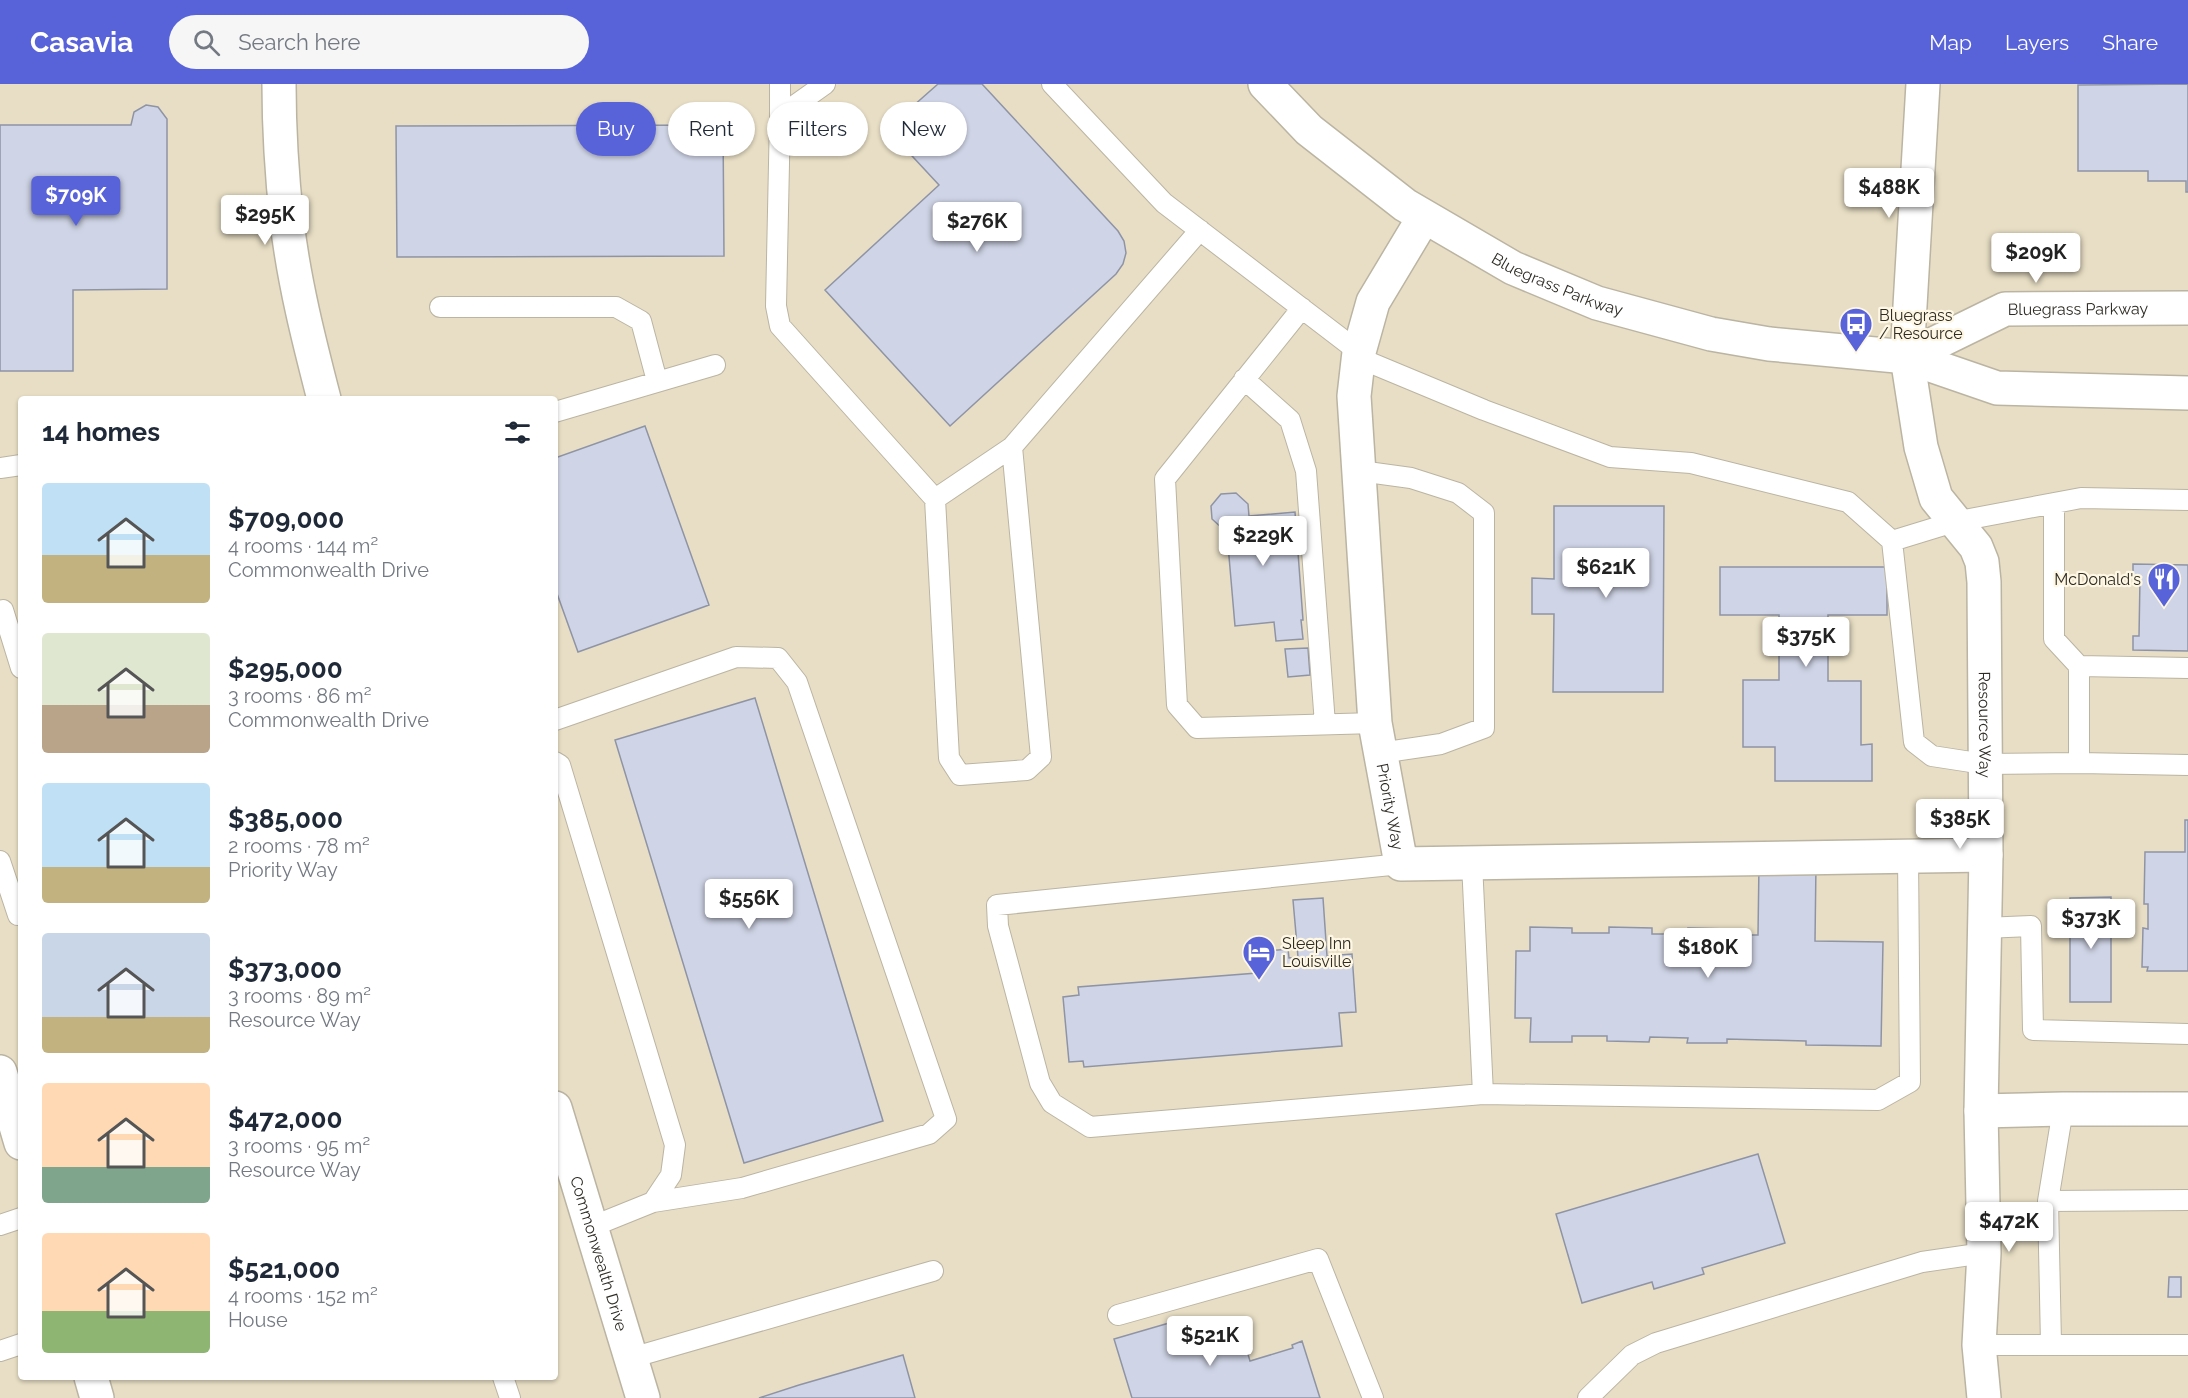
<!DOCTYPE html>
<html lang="en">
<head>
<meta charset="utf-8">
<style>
	:root { --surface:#fff; --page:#f6f6f7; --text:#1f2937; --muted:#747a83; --accent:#5863da }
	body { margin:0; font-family:Raleway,sans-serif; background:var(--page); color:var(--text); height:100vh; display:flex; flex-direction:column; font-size:22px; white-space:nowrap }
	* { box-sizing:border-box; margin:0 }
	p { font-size:20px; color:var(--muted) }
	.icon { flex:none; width:33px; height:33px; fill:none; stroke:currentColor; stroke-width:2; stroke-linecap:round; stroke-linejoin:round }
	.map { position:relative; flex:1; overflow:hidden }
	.drawer { position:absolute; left:18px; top:312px; width:540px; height:984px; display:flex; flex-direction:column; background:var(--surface); border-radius:6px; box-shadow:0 2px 4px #0004 }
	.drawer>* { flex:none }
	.guide { position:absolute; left:576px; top:18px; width:570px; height:54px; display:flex; gap:12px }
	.price { position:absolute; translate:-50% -51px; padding:0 14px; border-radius:6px; background:#fff; color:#222; font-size:20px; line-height:39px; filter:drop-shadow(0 2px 3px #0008) }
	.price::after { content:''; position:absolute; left:50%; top:36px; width:18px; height:14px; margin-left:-9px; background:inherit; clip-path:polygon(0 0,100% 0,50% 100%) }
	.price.on { background:var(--accent); color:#fff }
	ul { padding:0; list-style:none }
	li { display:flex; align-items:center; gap:18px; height:150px; padding:0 24px }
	li span { display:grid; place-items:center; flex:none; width:168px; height:120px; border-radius:6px; color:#555 }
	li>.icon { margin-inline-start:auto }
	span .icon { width:72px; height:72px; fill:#fffc; stroke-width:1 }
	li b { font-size:26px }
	h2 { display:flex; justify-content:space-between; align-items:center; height:72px; padding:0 24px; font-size:26px }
	.chip { padding:0 21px; border-radius:27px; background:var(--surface); box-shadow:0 2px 4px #0004; font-size:21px; line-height:54px }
	.chip.on { background:var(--accent); color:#fff }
	header { display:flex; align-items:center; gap:36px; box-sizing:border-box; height:84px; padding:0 30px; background:var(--accent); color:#fff }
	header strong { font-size:28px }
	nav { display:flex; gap:33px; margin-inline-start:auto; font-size:21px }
	.search { width:420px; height:54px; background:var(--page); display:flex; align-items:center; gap:15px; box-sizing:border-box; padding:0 21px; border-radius:33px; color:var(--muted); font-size:22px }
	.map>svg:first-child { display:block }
</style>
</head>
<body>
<header>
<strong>Casavia</strong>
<div class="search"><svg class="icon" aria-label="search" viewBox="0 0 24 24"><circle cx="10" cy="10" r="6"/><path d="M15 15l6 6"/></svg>Search here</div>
<nav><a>Map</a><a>Layers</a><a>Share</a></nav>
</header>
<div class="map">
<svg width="2188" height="1314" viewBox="0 0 2188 1314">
	<rect width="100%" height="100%" fill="#f1e9d7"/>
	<path fill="#e8dec5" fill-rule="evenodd" d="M0,0H2188V1314H0ZM21,315H555V1293H21Z"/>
	<path fill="#cfd4e6" stroke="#8f94a5" stroke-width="1.5" d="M938,0H982L1118,147L1124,157L1126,169L1123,180L1116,190L950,342L825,206L939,101L887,45Z
		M2188,0V108H2186V97H2148V87H2078V1Z
		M146,21L158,23L167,35V205L73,206V287H0V41H131L134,28Z
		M723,41L724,172L397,173L396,42Z
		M645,342L709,521L578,568L555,504V374Z
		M1236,409L1248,420L1249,432L1295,428L1303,536H1301L1303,555L1276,557L1274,538L1235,542L1228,461H1239L1238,445L1224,446L1212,435L1211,422L1221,410Z
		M1554,422H1664L1663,608H1553L1554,530H1532V494L1554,495Z
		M2133,480L2188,481V567L2133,566V552H2139L2140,495H2133Z
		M1720,483H1887V531H1828V597H1861V661L1872,660V697H1775V663H1743V596H1779V531H1720Z
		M1308,564L1310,591L1288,593L1285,565Z
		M755,614L883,1037L744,1079L615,656Z
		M2185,736H2188V887H2147L2148,883H2142L2143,844L2148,845V820H2144L2145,768H2185Z
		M1759,780H1816L1815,857L1883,858L1881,962L1806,961V957L1765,956L1727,955V959H1687L1688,954L1650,953L1649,958L1607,957V952H1572V958H1530L1531,934H1515L1516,867H1530V843L1572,844V849H1609V843L1652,844V850H1688V844L1730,845V851H1758Z
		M2111,813V918H2070V814Z
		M1323,814L1327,872L1352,870L1356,928L1339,929L1342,962L1084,983L1083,977L1069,978L1063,913L1079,911L1078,903L1257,889L1255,868L1288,865L1289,874L1298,873L1293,816Z
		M1758,1070L1785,1159L1702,1184L1704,1190L1654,1205L1652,1198L1582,1219L1556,1130Z
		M2169,1193H2181V1213H2168Z
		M1176,1237L1183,1260L1240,1243L1250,1277L1293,1264L1292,1261L1302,1257L1320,1314H1132L1114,1255Z
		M903,1271L915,1314H759L799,1301Z"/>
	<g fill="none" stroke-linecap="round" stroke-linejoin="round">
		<g stroke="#bbb4a2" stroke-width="22">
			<path id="lane" d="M825,0L780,32L776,222L780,242L935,415L949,674L960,691L1027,686L1041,673L1012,363L1200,146
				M1052,0L1164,119L1359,268
				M780,32V0
				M440,223H616L641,237L657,297
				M1302,224L1165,395L1177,621L1197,644L1375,639
				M1359,274L1484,326L1610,373L1691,379L1848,418L1892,457L1914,658L1932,672L1984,680L2079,679L2188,681
				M1244,295L1290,336L1306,387L1325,640
				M555,328L715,281
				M0,384L21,381
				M1360,387L1411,394L1458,409L1484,429V644L1441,660L1380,669
				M935,415L1012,363
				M2054,419V555L2079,582L2188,584
				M1892,457L1954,438L2081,414L2188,416
				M3,526L21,584
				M2079,582V679
				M555,636L736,573L778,574L797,598L946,1035L929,1050L742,1104L653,1118
				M555,678L560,681L675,1061L671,1091L653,1118L591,1143
				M0,777L18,831H21
				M1472,779L1483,1010
				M1401,780L997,821L998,842L1040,999L1052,1019L1090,1043L1483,1010L1878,1016L1910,998L1908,772
				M1984,844L2031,842L2033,946L2188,950
				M2048,1117L2188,1116
				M0,1141L21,1134
				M1118,1231L1318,1175L1373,1314
				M2051,1260L2048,1117L2063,1025
				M1979,1261H2188
				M0,1267L21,1260
				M631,1274L933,1187
				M503,1293L510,1314
				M1588,1314L1632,1271L1656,1259L1922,1178L1984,1169"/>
		</g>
		<g stroke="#bbb4a2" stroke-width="36">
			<g id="street">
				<path d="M279,0C279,46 282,93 287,138C294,198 309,257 324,315"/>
				<path id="s1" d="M1923,0L1907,273L1921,363L1936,414L1976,463L1982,478L1984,498L1986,771L1981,1027L2063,1025H2188"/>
				<path id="s2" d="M1424,133L1373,218L1359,268L1354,312L1375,639L1401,780L1986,771"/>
				<path d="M0,988L21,1059"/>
				<path id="s3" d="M555,1024L643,1314"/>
				<path d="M1981,1027L1984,1169L1979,1261L1984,1314"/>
				<path d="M91,1293L97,1314"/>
			</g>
		</g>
		<g stroke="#bbb4a2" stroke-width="36">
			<g id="secondary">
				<path id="s4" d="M1265,0L1309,46L1405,121L1513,184L1597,219L1711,250L1769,260L1907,273L1997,304L2188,309"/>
				<path id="s5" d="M1907,273L2005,225L2188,224"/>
			</g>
		</g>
		<use href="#lane" stroke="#fff" stroke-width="20"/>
		<use href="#street" stroke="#fff" stroke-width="33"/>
		<use href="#secondary" stroke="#fff" stroke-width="33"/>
	</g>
	<defs>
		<g id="bus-pin" transform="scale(1.725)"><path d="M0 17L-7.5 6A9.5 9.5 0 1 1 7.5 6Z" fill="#5863da" stroke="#fef7e4"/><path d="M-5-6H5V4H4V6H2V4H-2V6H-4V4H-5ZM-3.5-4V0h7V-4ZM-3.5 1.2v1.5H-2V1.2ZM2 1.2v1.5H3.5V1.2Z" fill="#fff"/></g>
		<g id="restaurant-pin" transform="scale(1.725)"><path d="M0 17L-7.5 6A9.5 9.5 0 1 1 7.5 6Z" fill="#5863da" stroke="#fef7e4"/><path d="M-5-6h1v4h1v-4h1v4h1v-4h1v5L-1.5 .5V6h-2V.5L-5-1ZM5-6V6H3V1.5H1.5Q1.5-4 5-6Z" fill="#fff"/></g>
		<g id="hotel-pin" transform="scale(1.725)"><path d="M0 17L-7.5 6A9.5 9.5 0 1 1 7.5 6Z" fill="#5863da" stroke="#fef7e4"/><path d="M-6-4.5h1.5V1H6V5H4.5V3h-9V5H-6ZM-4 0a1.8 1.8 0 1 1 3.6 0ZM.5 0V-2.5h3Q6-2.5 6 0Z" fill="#fff"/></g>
	</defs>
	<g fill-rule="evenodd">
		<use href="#bus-pin" x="1856" y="240"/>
		<use href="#restaurant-pin" x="2164" y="495"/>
		<use href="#hotel-pin" x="1259" y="868"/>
	</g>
	<g text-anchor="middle" stroke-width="4.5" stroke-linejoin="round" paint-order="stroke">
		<g font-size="16" fill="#2e2b24" stroke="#fef7e4">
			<text dy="6" stroke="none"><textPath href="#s4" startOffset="358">Bluegrass Parkway</textPath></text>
			<text dy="6" stroke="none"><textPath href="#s5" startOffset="182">Bluegrass Parkway</textPath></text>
			<text dy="6" stroke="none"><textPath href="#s1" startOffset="660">Resource Way</textPath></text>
			<text dy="6" stroke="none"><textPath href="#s2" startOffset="608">Priority Way</textPath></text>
			<text dy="6" stroke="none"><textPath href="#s3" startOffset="152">Commonwealth Drive</textPath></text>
		</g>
		<g font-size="16" fill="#2e2b24" stroke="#fef7e4" text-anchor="start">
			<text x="1879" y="237">Bluegrass<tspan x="1879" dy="18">/ Resource</tspan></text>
			<text x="2141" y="501" text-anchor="end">McDonald's</text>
			<text x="1282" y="865">Sleep Inn<tspan x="1282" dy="18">Louisville</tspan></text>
		</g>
	</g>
</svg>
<b class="price" style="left:1889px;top:135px">$488K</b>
<b class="price on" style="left:76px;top:143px">$709K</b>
<b class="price" style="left:265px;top:162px">$295K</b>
<b class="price" style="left:977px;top:169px">$276K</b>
<b class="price" style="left:2036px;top:200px">$209K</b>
<b class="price" style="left:1263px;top:483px">$229K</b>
<b class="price" style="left:1606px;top:515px">$621K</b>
<b class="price" style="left:1806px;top:584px">$375K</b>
<b class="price" style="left:1960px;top:766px">$385K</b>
<b class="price" style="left:749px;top:846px">$556K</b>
<b class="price" style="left:2091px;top:866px">$373K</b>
<b class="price" style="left:1708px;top:895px">$180K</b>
<b class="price" style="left:2009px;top:1169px">$472K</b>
<b class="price" style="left:1210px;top:1283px">$521K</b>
<div class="guide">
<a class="chip on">Buy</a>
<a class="chip">Rent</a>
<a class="chip">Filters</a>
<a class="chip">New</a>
</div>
<section class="drawer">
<h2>14 homes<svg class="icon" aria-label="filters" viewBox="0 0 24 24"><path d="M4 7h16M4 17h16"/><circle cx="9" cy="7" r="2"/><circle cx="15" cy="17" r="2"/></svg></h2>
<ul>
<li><span style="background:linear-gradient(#bfe0f5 60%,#c2b280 0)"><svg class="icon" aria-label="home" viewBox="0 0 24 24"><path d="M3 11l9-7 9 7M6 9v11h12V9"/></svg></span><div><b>$709,000</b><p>4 rooms · 144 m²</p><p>Commonwealth Drive</p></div></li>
<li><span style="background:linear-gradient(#dfe7d0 60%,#b9a48a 0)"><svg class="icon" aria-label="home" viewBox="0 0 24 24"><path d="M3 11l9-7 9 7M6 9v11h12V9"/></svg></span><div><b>$295,000</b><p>3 rooms · 86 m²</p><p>Commonwealth Drive</p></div></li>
<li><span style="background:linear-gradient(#bfe0f5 70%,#c2b280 0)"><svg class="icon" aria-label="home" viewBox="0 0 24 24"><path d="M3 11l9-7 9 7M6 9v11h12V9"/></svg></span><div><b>$385,000</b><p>2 rooms · 78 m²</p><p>Priority Way</p></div></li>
<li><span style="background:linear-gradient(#c9d6e8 70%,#c2b280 0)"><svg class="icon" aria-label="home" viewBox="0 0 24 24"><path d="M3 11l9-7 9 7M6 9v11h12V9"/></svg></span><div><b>$373,000</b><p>3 rooms · 89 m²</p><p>Resource Way</p></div></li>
<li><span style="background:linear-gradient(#ffd9b3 70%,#7fa58c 0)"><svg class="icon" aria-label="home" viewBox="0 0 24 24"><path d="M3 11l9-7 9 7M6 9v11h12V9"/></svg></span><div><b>$472,000</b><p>3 rooms · 95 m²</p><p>Resource Way</p></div></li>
<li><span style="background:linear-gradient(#ffd9b3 65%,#8fb573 0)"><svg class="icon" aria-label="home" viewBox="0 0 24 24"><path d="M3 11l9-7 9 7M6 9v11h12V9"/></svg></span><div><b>$521,000</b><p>4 rooms · 152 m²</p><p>House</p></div></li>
</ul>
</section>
</div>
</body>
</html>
